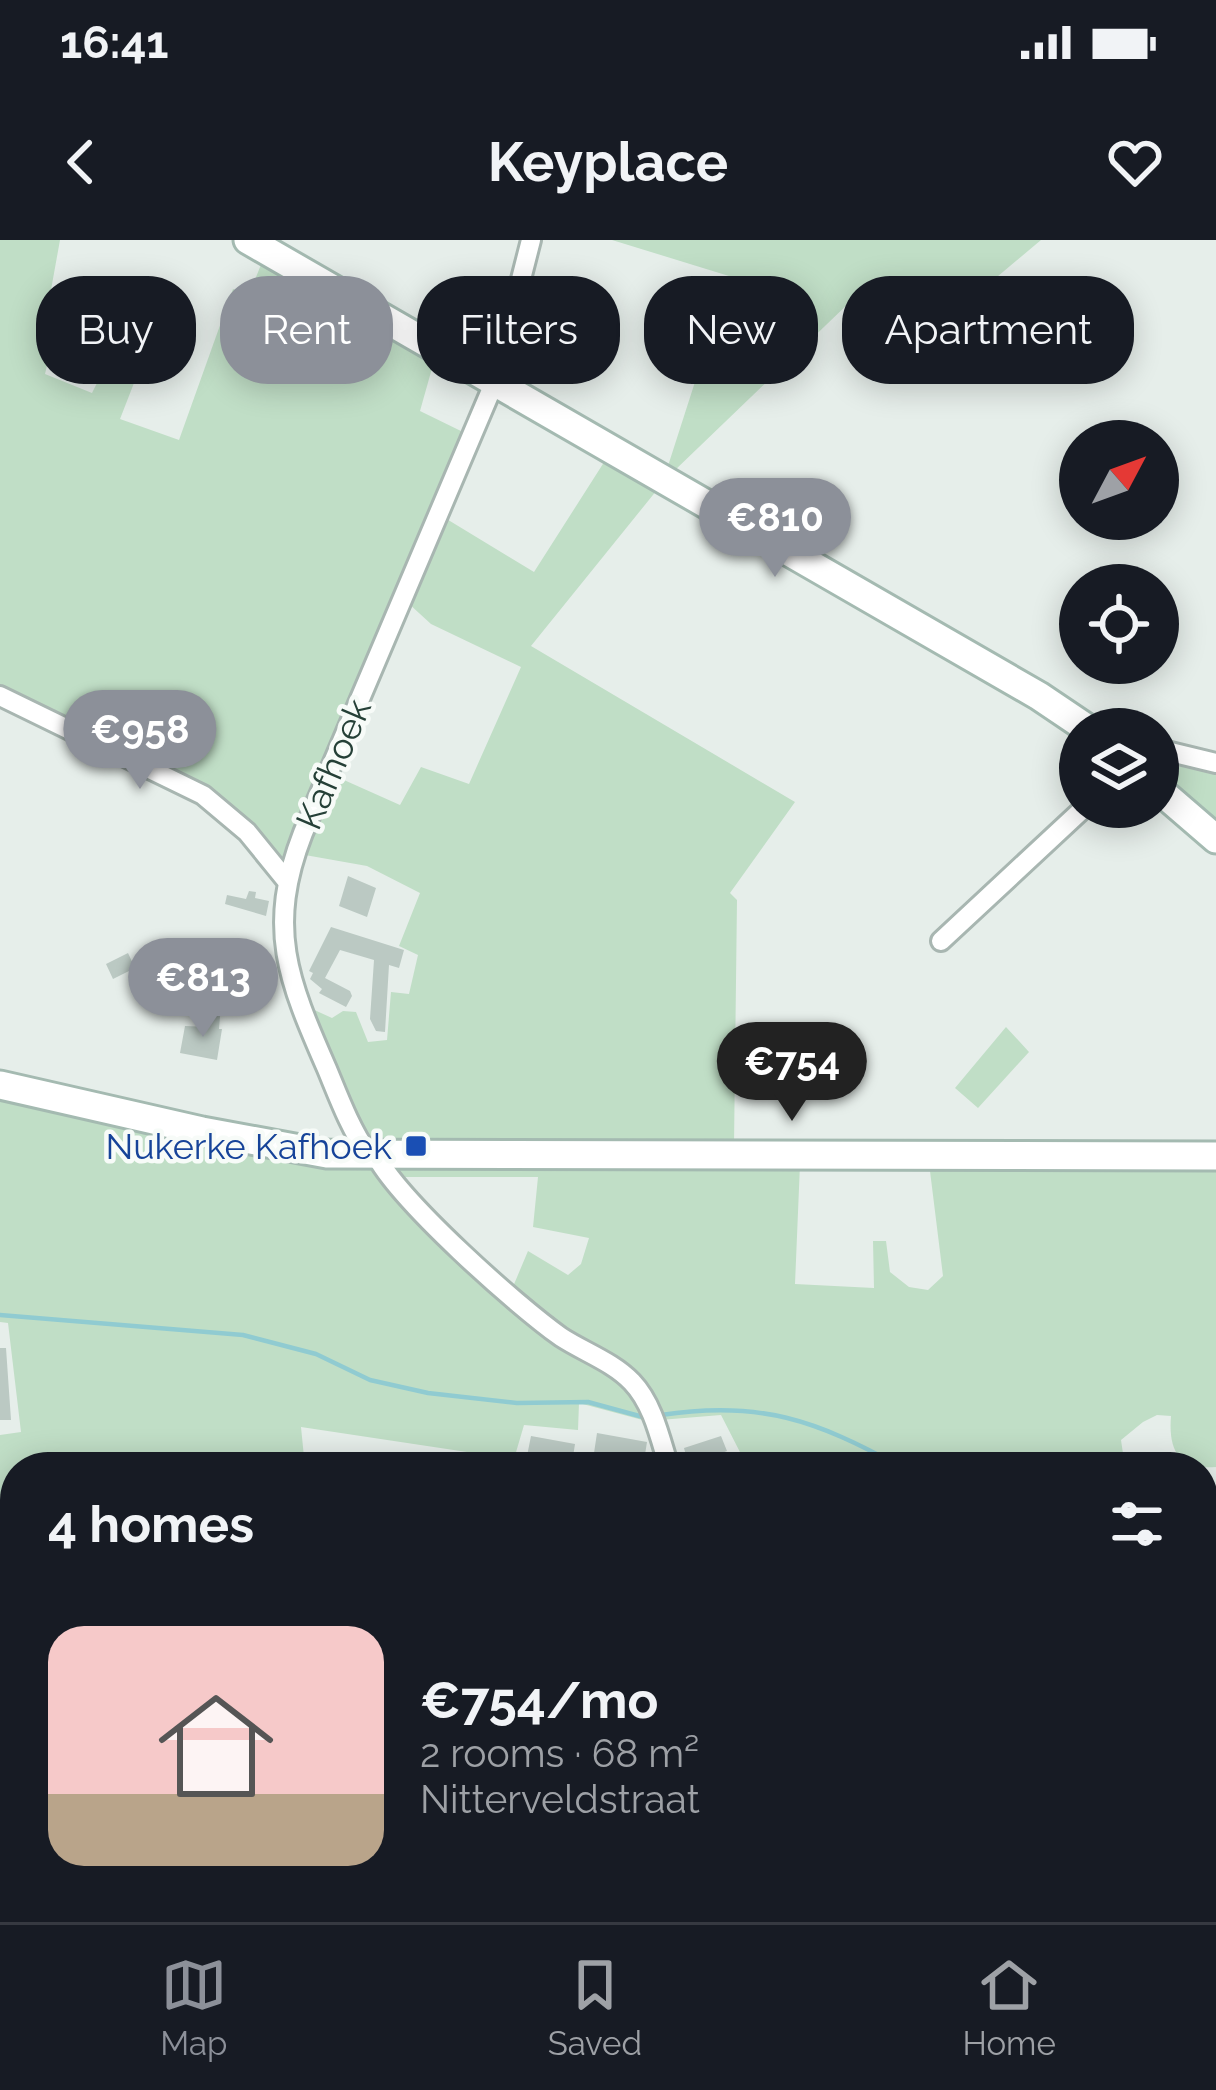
<!DOCTYPE html>
<html lang="en">
<head>
<meta charset="utf-8">
<style>
	:root { --surface:#171b24; --page:#20242c; --text:#f1f3f6; --muted:#9ea1a6; --line:#363941; --accent:#8c9099 }
	body { margin:0; font-family:Raleway,sans-serif; background:var(--page); color:var(--text); height:100vh; display:flex; flex-direction:column; font-size:45px; white-space:nowrap }
	* { box-sizing:border-box; margin:0 }
	p { font-size:39px; color:var(--muted) }
	.icon { flex:none; width:66px; height:66px; fill:none; stroke:currentColor; stroke-width:2; stroke-linecap:round; stroke-linejoin:round }
	.map { position:relative; flex:1; overflow:hidden }
	.panel { position:absolute; left:0px; top:1212px; width:1218px; height:471px; display:flex; flex-direction:column; background:var(--surface); border-radius:48px 48px 0 0; box-shadow:0 6px 30px #0003 }
	.panel>* { flex:none }
	.top-card { position:absolute; left:36px; top:36px; width:1146px; height:108px; display:flex; gap:24px }
	.needle { width:78px; rotate:49deg }
	.fabs { position:absolute; left:1059px; top:180px; display:grid; gap:24px }
	.fabs a { display:grid; place-items:center; width:120px; height:120px; border-radius:50%; background:var(--surface); box-shadow:0 6px 30px #0003; font-size:60px }
	.price { position:absolute; translate:-50% -102px; padding:0 27px; border-radius:42px; background:var(--accent); color:#fff; font-size:39px; line-height:78px; filter:drop-shadow(0 3px 6px #0008) }
	.price::after { content:''; position:absolute; left:50%; top:72px; width:36px; height:27px; margin-left:-18px; background:inherit; clip-path:polygon(0 0,100% 0,50% 100%) }
	.price.current { background:#222; color:#fff }
	ul { padding:0; list-style:none }
	li { display:flex; align-items:center; gap:36px; height:300px; padding:0 48px }
	li+li { border-top:3px solid var(--line) }
	li span { display:grid; place-items:center; flex:none; width:336px; height:240px; border-radius:36px; color:#555 }
	li>.icon { margin-inline-start:auto }
	span .icon { width:144px; height:144px; fill:#fffc; stroke-width:1 }
	li b { font-size:51px }
	h2 { display:flex; justify-content:space-between; align-items:center; height:144px; padding:0 48px; font-size:51px }
	.chip { padding:0 42px; border-radius:48px; background:var(--surface); box-shadow:0 6px 30px #0003; font-size:42px; line-height:108px }
	.chip.current { background:var(--accent); color:#fff }
	.status { display:flex; justify-content:space-between; align-items:center; height:84px; padding:0 60px; background:var(--surface); direction:ltr }
	.status svg { height:33px; fill:currentColor }
	header { display:flex; justify-content:space-between; align-items:center; height:156px; padding:0 48px; background:var(--surface); font-size:54px; font-weight:700 }
	.tab-bar { display:flex; justify-content:space-around; align-items:center; height:168px; border-top:3px solid var(--line); background:var(--surface); font-size:33px; color:var(--muted) }
	.tab-bar a { display:grid; justify-items:center; gap:6px }
	.tab-bar .current { color:var(--accent) }
	.map>svg:first-child { display:block }
</style>
</head>
<body>
<div class="status"><b>16:41</b><svg viewBox="0 0 49 12"><path d="M0 12V9h3v3zM5 12V6h3v6zM10 12V3h3v9zM15 12V0h3v12zM26 1h20v11H26zM47 4h2v5h-2z"/></svg></div>
<header><svg class="icon" aria-label="back" viewBox="0 0 24 24"><path d="M15 5l-7 7 7 7"/></svg>Keyplace<svg class="icon" aria-label="heart" viewBox="0 0 24 24"><path d="M12 20l-8-8c-3-5 5-10 8-4 3-6 11-1 8 4z"/></svg></header>
<div class="map">
<svg width="1216" height="1682" viewBox="0 0 1216 1682">
	<rect width="100%" height="100%" fill="#e6eeea"/>
	<path fill="#c0dec6" d="M0,0H60L47,72L59,75L45,134L92,153L102,133L134,143L120,179L179,200L233,49L249,55L264,17L436,114L420,171L463,192L287,618L271,616L245,587L0,451Z
		M612,0H1041L946,80L851,61L673,232L667,229L729,36Z
		M608,216L661,245L531,406L795,562L730,653L737,660L734,905H377L364,887L310,768L332,778L343,771L356,772L368,802L387,800L391,752L409,754L418,715L399,706L420,653L367,626L305,615L335,536L400,565L421,527L469,544L521,427L431,384L408,363L445,278L534,332Z
		M1158,518L1216,531V588L1158,539Z
		M1006,787L1029,812L978,868L955,848Z
		M0,851L374,925L409,963L626,1142L650,1182L579,1163L578,1190L524,1185L514,1219L301,1187L305,1227H15V1668H114L109,1682H0V1195L21,1192L8,1083L0,1082Z
		M1216,907V1227C1180,1230 1168,1212 1171,1176L1157,1175L1143,1182L1121,1200L1125,1227H736L743,1218L721,1175L660,1180L647,1151L564,1092L512,1049L528,1011L568,1035L581,1024L589,998L533,987L538,937H397L387,924H800L795,1044L874,1048L873,1001H886L890,1032L909,1047L928,1050L943,1036L929,923Z
		M1215,1261L1216,1682H1081L1083,1668H1203V1262Z
		M580,1668H835L830,1682H577Z"/>
	<g fill="none" stroke-linecap="round" stroke-linejoin="round">
		<path stroke="#90cbd1" stroke-width="4.5" d="M0,1075L243,1095L316,1114L370,1140L428,1153L517,1163L588,1162L643,1177
			M661,1175C760,1160 816,1180 901,1227"/>
	</g>
	<path fill="#bbc9c3" d="M348,636L376,648L367,677L339,666Z
		M249,651L256,652L255,658L269,661L266,676L225,664L227,655L246,659Z
		M331,687L404,710L399,728L389,725L385,792L376,791L370,779L374,720L340,710L325,738L350,751L352,756L346,767L319,753L322,749L310,739L313,733L309,731Z
		M128,713L135,728L113,739L106,724Z
		M210,775L220,776L219,789H222L217,820L180,813L185,786L209,787Z
		M0,1108H6L11,1180H0Z
		M597,1193L647,1202L644,1221L594,1213Z
		M531,1196L575,1204L572,1223L527,1216Z
		M721,1196L727,1211L714,1216L717,1227H703V1224L689,1227L684,1208Z"/>
	<g fill="none" stroke-linecap="round" stroke-linejoin="round">
		<g stroke="#a8b6b1" stroke-width="24">
			<path id="minor" d="M0,456L203,555L247,592L286,640
				M1158,509L1216,523
				M941,701L1085,567
				M368,914C350,888 339,858 327,829C288,740 266,688 303,593L495,141L531,0
				M375,914C399,961 516,1065 561,1097C584,1112 613,1122 632,1142C653,1164 660,1198 669,1227"/>
		</g>
		<g stroke="#a4bab1" stroke-width="33">
			<path id="secondary" d="M248,0L1039,456L1088,489
				M1158,549L1216,599
				M0,845L202,891L327,914L1216,916"/>
		</g>
		<use href="#minor" stroke="#fff" stroke-width="18"/>
		<use href="#secondary" stroke="#fff" stroke-width="27"/>
	</g>
	<rect fill="#1a4fb4" stroke="#f7fbf8" stroke-width="4.5" x="404" y="894" width="24" height="24" rx="6"/>
	<g text-anchor="middle" stroke-width="9" stroke-linejoin="round" paint-order="stroke">
		<g font-size="36" fill="#254037" stroke="#f7fbf8">
			<text transform="translate(333 524) rotate(-67)" y="13">Kafhoek</text>
		</g>
		<g font-size="36" fill="#164399" stroke="#f7fbf8" text-anchor="end">
			<text x="392" y="919">Nukerke Kafhoek</text>
		</g>
	</g>
</svg>
<div class="fabs">
<a><svg class="needle" viewBox="-14 -14 28 28"><path d="M0-13l5 13h-10z" fill="#e53935"/><path d="M0 13l5-13h-10z" fill="#9ea1a6"/></svg></a>
<a><svg class="icon" aria-label="locate" viewBox="0 0 24 24"><circle cx="12" cy="12" r="6"/><path d="M12 2v4M12 18v4M2 12h4M18 12h4"/></svg></a>
<a><svg class="icon" aria-label="layers" viewBox="0 0 24 24"><path d="M12 4l9 5-9 5-9-5zM3 14l9 5 9-5"/></svg></a>
</div>
<b class="price" style="left:775px;top:340px">€810</b>
<b class="price" style="left:140px;top:552px">€958</b>
<b class="price" style="left:203px;top:800px">€813</b>
<b class="price current" style="left:792px;top:884px">€754</b>
<div class="top-card">
<a class="chip">Buy</a>
<a class="chip current">Rent</a>
<a class="chip">Filters</a>
<a class="chip">New</a>
<a class="chip">Apartment</a>
</div>
<section class="panel">
<h2>4 homes<svg class="icon" aria-label="filters" viewBox="0 0 24 24"><path d="M4 7h16M4 17h16"/><circle cx="9" cy="7" r="2"/><circle cx="15" cy="17" r="2"/></svg></h2>
<ul>
<li><span style="background:linear-gradient(#f6c9c9 70%,#b9a48a 0)"><svg class="icon" aria-label="home" viewBox="0 0 24 24"><path d="M3 11l9-7 9 7M6 9v11h12V9"/></svg></span><div><b>€754/mo</b><p>2 rooms · 68 m²</p><p>Nitterveldstraat</p></div></li>
</ul>
</section>
</div>
<nav class="tab-bar">
<a class="current"><svg class="icon" aria-label="map" viewBox="0 0 24 24"><path d="M3 6l6-2 6 2 6-2v14l-6 2-6-2-6 2zM9 4v14M15 6v14"/></svg>Map</a>
<a><svg class="icon" aria-label="saved" viewBox="0 0 24 24"><path d="M7 4h10v16l-5-4-5 4z"/></svg>Saved</a>
<a><svg class="icon" aria-label="home" viewBox="0 0 24 24"><path d="M3 11l9-7 9 7M6 9v11h12V9"/></svg>Home</a>
</nav>
</body>
</html>
